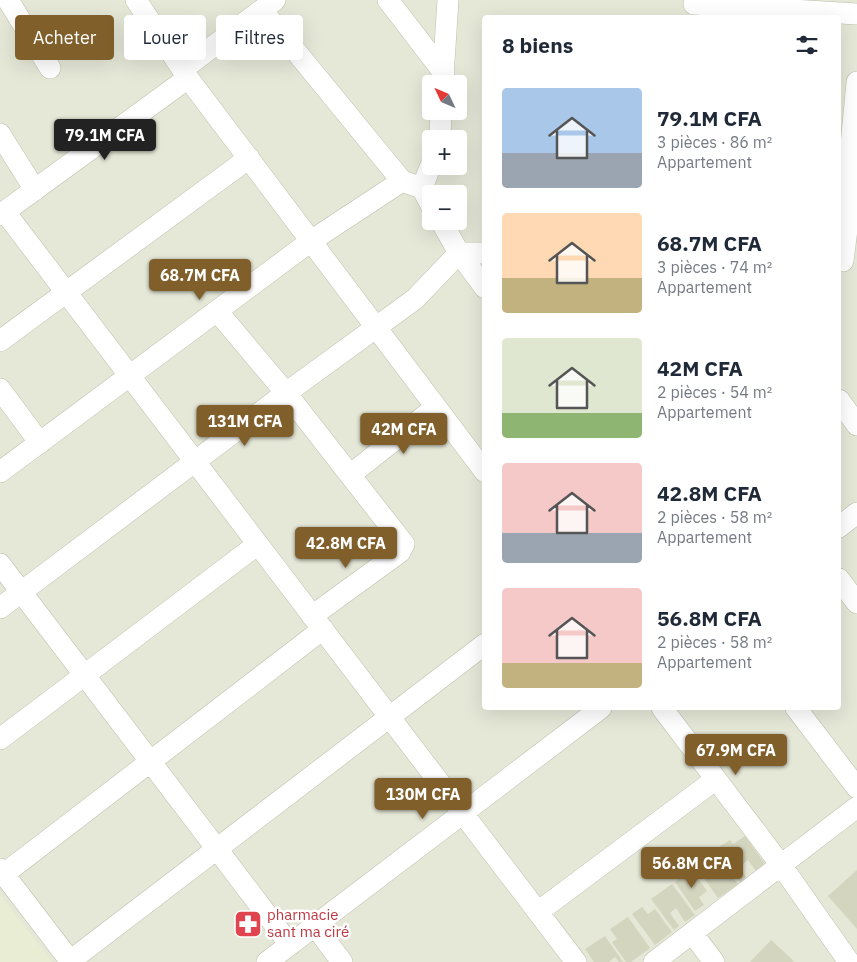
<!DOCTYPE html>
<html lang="fr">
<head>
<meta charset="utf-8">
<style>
	:root { --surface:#fff; --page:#f6f6f7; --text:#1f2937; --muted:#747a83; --accent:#805f2b }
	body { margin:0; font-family:"IBM Plex Sans",sans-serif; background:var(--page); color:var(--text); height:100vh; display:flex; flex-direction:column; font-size:19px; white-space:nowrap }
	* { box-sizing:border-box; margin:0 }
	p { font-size:16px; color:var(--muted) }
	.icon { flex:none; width:28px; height:28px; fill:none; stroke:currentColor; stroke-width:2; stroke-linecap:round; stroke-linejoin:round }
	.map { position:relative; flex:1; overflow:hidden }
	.sheet { position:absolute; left:482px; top:15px; width:359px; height:695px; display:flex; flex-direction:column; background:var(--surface); border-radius:5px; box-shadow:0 5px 20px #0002 }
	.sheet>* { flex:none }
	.hud { position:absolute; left:15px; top:15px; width:392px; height:45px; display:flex; gap:10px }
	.needle { width:32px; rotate:314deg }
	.controls { position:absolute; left:422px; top:75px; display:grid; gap:10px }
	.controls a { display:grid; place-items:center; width:45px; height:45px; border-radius:5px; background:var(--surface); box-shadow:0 5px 20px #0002; font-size:25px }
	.price { position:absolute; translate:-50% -42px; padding:0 11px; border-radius:5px; background:var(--accent); color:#fff; font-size:16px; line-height:32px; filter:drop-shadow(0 1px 2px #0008) }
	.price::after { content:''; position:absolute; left:50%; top:30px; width:15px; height:11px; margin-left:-8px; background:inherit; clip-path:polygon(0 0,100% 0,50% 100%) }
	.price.current { background:#222; color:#fff }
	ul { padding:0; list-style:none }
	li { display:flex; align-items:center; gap:15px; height:125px; padding:0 20px }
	li span { display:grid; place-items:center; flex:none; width:140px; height:100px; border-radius:5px; color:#555 }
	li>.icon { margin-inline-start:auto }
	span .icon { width:60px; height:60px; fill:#fffc; stroke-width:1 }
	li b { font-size:21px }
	h2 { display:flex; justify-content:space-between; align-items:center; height:60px; padding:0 20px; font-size:21px }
	.tag { padding:0 18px; border-radius:5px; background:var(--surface); box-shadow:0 5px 20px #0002; font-size:18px; line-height:45px }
	.tag.current { background:var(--accent); color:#fff }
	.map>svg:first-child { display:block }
</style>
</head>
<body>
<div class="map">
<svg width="857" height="962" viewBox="0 0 857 962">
	<rect width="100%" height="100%" fill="#f2f4e8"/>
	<path fill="#e5e8d7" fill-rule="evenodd" d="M0,0H857V962H0ZM485,18H839V708H485ZM431,84H459V111H431ZM431,139H459V166H431ZM431,194H459V221H431Z"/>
	<path fill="#e8edd3" d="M0,894L52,962H0Z"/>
	<path fill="#d4d5be" d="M745,836L765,864L756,871L748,860L739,867L747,878L740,882L716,849L730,840L733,844Z
		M715,853L723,863L718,867L724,876L729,872L738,884L718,898L696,867Z
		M692,870L707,891L699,897L704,905L695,911L675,882Z
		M857,870V929L828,896Z
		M672,884L695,915L685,922L676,908L670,913L679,926L674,930L651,899Z
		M642,907L648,914L655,909L672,932L655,945L632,914Z
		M628,917L650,948L631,962H626L612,942L617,939L610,929Z
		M605,936L623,962H619L615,957L609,962H594L585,949Z
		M771,940L794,961L792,962H750Z"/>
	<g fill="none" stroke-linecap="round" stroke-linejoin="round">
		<g stroke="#bdbfab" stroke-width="22">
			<path id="minor" d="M8,0L50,68
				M136,0L188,78L485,472
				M388,0L444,73
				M694,4L857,14
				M262,10L402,181
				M183,69L275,0
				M443,77L448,0
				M0,134L35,190
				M440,139L441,111
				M422,188L431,205
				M5,212L576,962
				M0,215L188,78
				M441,221L459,253L485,288
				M843,261L850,205V156L857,82
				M217,311L286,393L404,544L400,552L312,616
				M0,341L249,158
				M0,389L40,443
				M839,400L857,425
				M0,472L311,241L402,181L422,188L431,165
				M350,475L436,407
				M839,527L857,513
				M0,564L290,945
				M839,579L857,603
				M0,608L286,393L415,299L459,253H485
				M662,708L781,865L849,962
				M796,708L857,788
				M0,739L258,544
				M0,869L71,962
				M4,874L323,629
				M538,912L716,779
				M315,926L342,962
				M692,933L714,962
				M70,961L485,644
				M267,962L601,708
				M654,962L857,807"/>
		</g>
		<use href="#minor" stroke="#fff" stroke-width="21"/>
	</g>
	<defs>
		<g id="pharmacy-square" transform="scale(1.4375)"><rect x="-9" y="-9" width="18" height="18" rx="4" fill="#e0444e" stroke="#fff"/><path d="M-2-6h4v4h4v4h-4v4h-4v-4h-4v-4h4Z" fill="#fff"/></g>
	</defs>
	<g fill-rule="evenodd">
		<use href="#pharmacy-square" x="248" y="924"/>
	</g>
	<g text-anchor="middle" stroke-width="5" stroke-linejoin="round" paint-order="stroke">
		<g font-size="15" fill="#be3a42" stroke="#fff" text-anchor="start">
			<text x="267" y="920">pharmacie<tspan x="267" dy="17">sant ma ciré</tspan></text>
		</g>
	</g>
</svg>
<div class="controls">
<a><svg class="needle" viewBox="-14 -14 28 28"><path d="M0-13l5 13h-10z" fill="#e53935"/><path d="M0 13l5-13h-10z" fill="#747a83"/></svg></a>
<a>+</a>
<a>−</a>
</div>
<b class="price current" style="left:105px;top:161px">79.1M CFA</b>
<b class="price" style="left:200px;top:301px">68.7M CFA</b>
<b class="price" style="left:245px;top:447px">131M CFA</b>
<b class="price" style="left:404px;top:455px">42M CFA</b>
<b class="price" style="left:346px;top:569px">42.8M CFA</b>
<b class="price" style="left:736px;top:776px">67.9M CFA</b>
<b class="price" style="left:423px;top:820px">130M CFA</b>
<b class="price" style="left:692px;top:889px">56.8M CFA</b>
<div class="hud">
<a class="tag current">Acheter</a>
<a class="tag">Louer</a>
<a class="tag">Filtres</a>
</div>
<section class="sheet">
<h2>8 biens<svg class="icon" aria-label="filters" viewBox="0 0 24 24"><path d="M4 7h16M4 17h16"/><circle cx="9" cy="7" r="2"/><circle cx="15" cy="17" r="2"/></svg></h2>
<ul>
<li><span style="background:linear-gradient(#a9c7e8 65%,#9aa5b1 0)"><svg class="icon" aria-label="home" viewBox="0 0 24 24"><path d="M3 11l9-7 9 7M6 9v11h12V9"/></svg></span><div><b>79.1M CFA</b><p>3 pièces · 86 m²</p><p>Appartement</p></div></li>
<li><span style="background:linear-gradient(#ffd9b3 65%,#c2b280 0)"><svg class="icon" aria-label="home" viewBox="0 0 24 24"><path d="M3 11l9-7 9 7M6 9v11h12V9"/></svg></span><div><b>68.7M CFA</b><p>3 pièces · 74 m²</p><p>Appartement</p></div></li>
<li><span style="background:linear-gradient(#dfe7d0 75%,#8fb573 0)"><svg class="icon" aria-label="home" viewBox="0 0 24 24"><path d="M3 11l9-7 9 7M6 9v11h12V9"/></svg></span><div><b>42M CFA</b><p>2 pièces · 54 m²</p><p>Appartement</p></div></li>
<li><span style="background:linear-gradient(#f6c9c9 70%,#9aa5b1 0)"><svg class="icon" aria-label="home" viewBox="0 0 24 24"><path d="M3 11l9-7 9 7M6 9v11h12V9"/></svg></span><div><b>42.8M CFA</b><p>2 pièces · 58 m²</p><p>Appartement</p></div></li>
<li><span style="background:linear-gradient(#f6c9c9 75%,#c2b280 0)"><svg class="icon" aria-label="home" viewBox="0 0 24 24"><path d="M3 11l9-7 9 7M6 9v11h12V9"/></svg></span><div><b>56.8M CFA</b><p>2 pièces · 58 m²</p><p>Appartement</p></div></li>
</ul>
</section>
</div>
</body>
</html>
